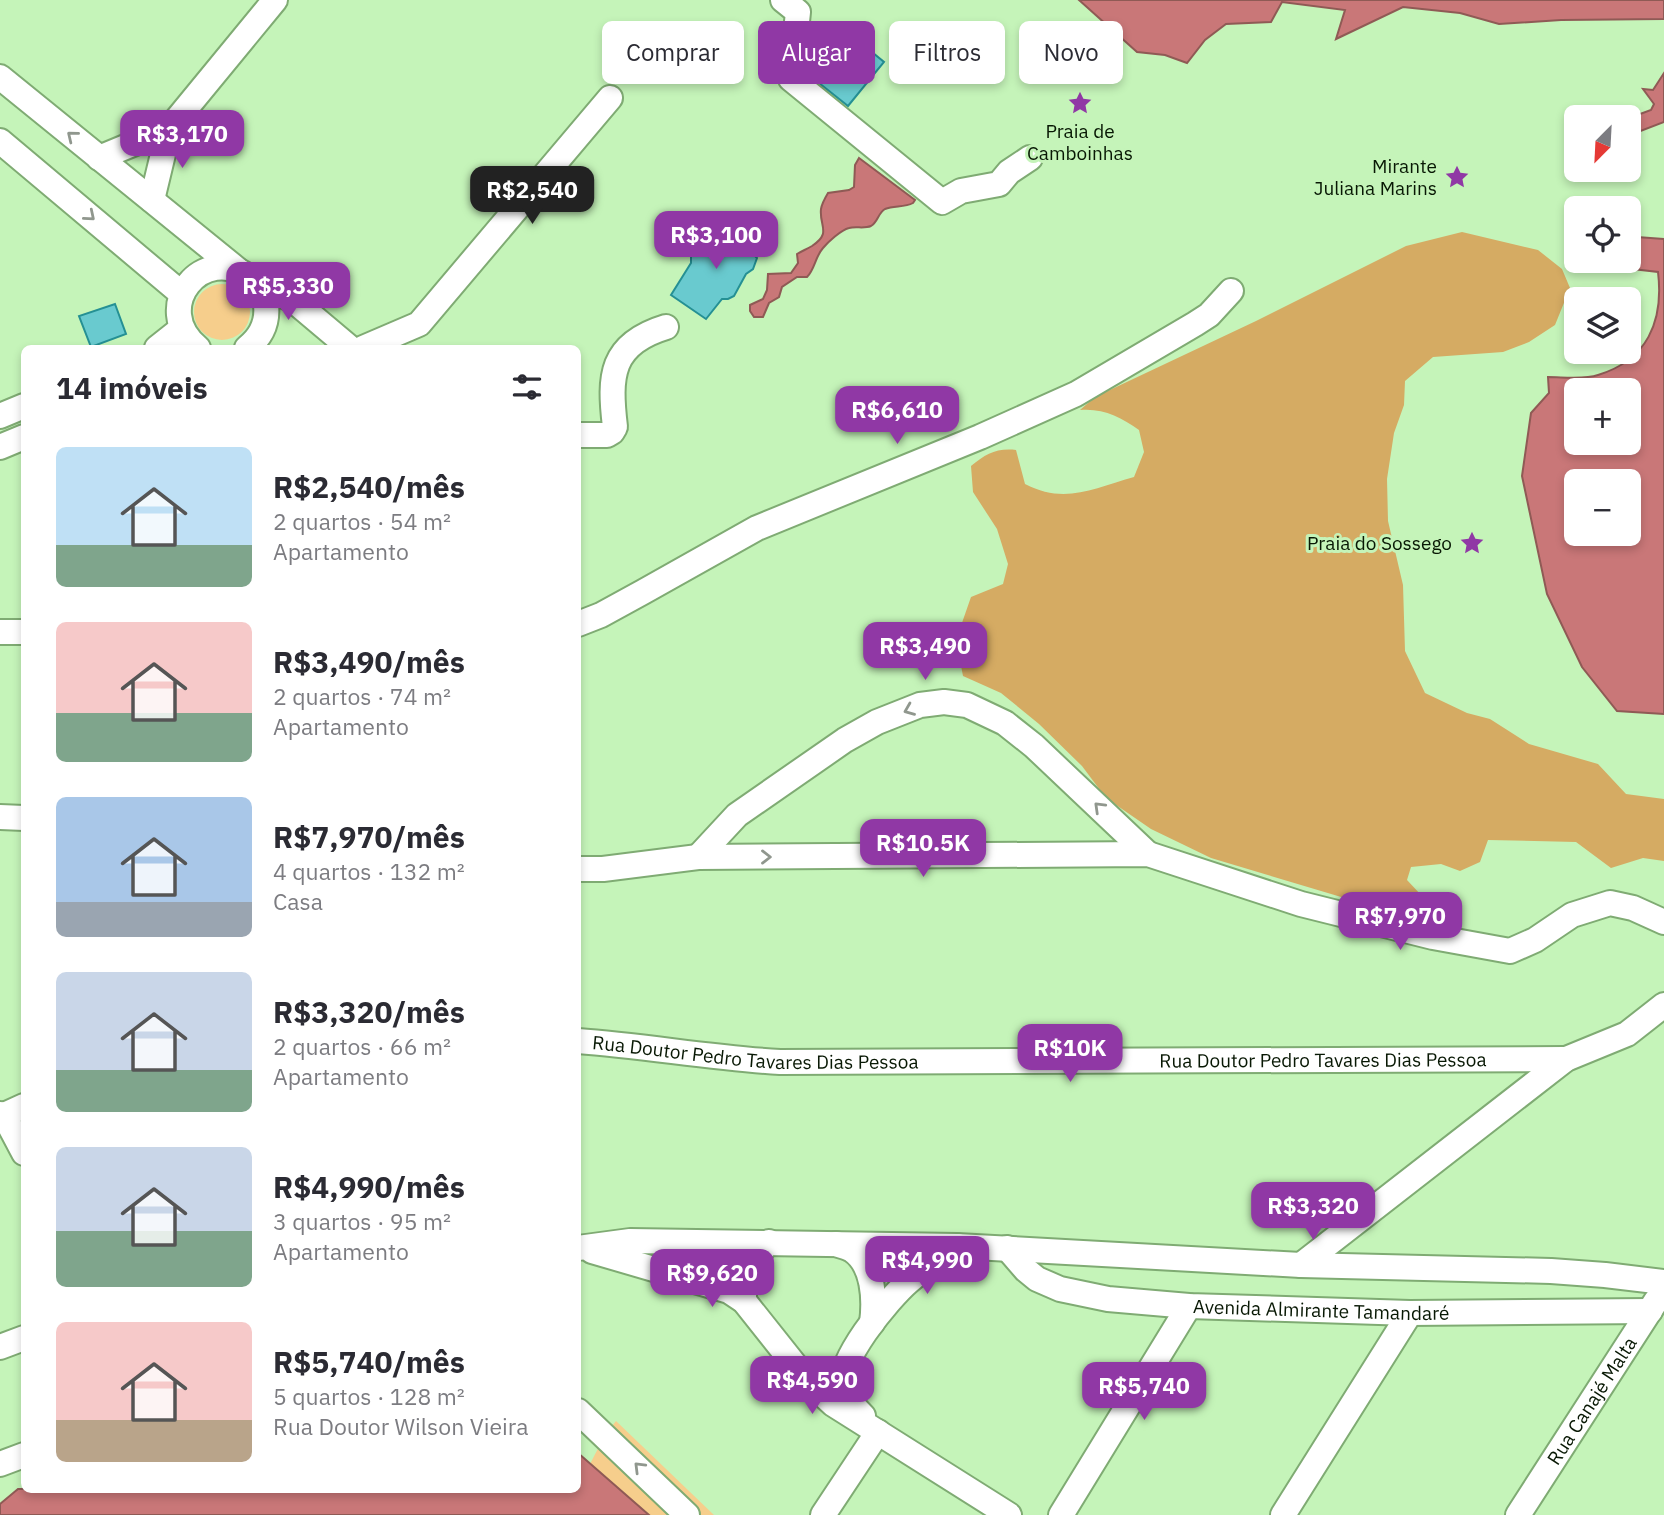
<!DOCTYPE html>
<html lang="pt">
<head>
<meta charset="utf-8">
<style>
	:root { --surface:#fff; --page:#f7f7f7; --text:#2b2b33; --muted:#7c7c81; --accent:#9038a5 }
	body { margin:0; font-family:"IBM Plex Sans",sans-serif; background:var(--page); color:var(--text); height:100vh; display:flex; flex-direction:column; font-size:26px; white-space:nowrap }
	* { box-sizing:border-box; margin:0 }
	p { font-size:23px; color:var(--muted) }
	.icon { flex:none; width:38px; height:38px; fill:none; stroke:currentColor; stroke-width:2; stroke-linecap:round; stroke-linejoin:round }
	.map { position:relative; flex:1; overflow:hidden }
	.panel { position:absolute; left:21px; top:345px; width:560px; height:1148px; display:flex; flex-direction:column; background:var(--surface); border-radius:10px; box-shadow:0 4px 10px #0003 }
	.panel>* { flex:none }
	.banner { position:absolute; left:602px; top:21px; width:665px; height:63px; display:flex; gap:14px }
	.needle { width:46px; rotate:204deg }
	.fabs { position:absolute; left:1564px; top:105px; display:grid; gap:14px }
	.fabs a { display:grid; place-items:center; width:77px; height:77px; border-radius:10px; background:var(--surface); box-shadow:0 4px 10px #0003; font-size:35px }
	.price { position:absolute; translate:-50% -60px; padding:0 16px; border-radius:14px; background:var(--accent); color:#fff; font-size:23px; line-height:46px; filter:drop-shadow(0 2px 4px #0008) }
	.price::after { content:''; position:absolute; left:50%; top:42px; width:21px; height:16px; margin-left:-10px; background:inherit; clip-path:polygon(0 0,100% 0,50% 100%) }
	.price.on { background:#222; color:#fff }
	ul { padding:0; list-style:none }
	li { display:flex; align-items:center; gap:21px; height:175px; padding:0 35px }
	li span { display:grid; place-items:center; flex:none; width:196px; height:140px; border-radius:10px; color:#555 }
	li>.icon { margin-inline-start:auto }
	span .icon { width:84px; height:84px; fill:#fffc; stroke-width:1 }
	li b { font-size:30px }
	h2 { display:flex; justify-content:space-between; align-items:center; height:84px; padding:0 35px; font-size:30px }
	.tag { padding:0 24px; border-radius:10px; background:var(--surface); box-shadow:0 4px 10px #0003; font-size:24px; line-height:63px }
	.tag.on { background:var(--accent); color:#fff }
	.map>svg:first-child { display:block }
</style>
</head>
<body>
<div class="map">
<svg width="1664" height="1515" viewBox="0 0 1664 1515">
	<rect width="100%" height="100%" fill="#c5f4b9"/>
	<path fill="#f6ce8c" d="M194 312a28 28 0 1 1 56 0a28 28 0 1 1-56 0Z
		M616,1421L714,1515H649L590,1464L605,1435Z"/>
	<path fill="#d5ab63" d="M1462,232L1538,250L1562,269L1570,288L1555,325L1529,342L1503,352L1433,357L1405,381L1404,405L1394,433L1387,479L1388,521L1403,585L1405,651L1425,693L1467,713L1490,719L1529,744L1598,764L1626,794L1664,799V861L1643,858L1611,868L1576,842L1488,840L1480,862L1460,871L1441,864L1411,867L1407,880L1437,912L1430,917L1368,905L1211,858L1151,829L1106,798L1082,766L1039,724L1001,693L963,676L956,640L971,597L1003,584L1008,564L997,529L973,492L971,466C986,454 996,448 1016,450L1025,484C1065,505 1094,488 1134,477L1144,452L1139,430C1121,417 1103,408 1080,410L1095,397L1256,321L1406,246Z"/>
	<path fill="#c97778" stroke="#8f5a55" stroke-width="2" fill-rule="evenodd" d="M1079,0H1664V19L1561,20L1499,24L1460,13L1403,7L1336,39L1345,10L1282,2L1271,22L1226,24L1205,40L1187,63L1165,55L1137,52Z
		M1664,73V122L1638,132L1640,114L1651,110L1654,104L1643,89L1653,90Z
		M859,158L915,200L913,203C904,208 894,205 885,209C878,213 878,222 871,226C864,229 856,226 849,228C841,230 828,242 823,248C815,257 815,269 807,277H797L782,287L779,297L769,303L763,317H754L750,311V305L763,299L767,290L768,274L791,273L798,263L797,254C802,251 807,249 812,246C832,233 819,226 821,209C822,203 825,198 828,193L849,190L854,187L855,165Z
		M1637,237L1664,239V714L1617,711L1582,667L1547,594L1522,476L1531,413L1549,393L1548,377C1563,377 1584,380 1598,375C1647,360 1664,322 1658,272L1624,268L1618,261H1629V239ZM1629,390V443H1577V390ZM1629,481V534H1577V481Z
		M578,1453L649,1515H0V1504L18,1489H578Z"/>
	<path fill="#69cacf" stroke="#259094" stroke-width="2" d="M845,30L884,62L848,106L809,75Z
		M724,225L757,247L753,254L757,258L753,269L746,274L734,296L728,299H722L706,319L671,295L691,263V256L699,250L710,227L719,232Z
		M115,304L126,334L91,347L79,316Z"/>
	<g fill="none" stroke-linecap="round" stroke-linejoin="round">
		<g stroke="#7fab73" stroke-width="28">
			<g id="minor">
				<path d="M783,0L798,12L791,79L942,202L961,191L999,184L1009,172L1030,158"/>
				<path d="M0,77L239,271"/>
				<path d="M0,141L182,294"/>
				<path d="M99,158L169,129"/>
				<path d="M152,200L169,129L275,0"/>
				<path d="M255,283L293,300L350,348"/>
				<path d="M157,348L181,329"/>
				<path d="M198,348C149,307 204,242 250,278C259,285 264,295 266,305C268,323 261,337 247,348"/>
				<path d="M363,348L419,324L610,98"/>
				<path d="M0,416L24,406"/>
				<path d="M578,435H607L612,432L615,427C609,376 610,344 666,327"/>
				<path d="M0,447L24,437"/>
				<path d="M578,624L601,615L643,592L757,528L980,437L1076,394L1195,324L1209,315L1231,291"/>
				<path d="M0,632H24"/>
				<path d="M0,817L24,818"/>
				<path d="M698,857L737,815L845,740L877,722L920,705L944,702L967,705L1005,723L1034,746L1148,854"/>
				<path d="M578,869H603L698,857L1148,854L1301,904L1433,937L1510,951L1535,940L1572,915L1610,903L1633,908L1664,922"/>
				<path id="s1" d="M578,1041C646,1046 712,1058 780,1062L1566,1059"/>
				<path d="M0,1114L4,1115L24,1153"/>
				<path d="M4,1115L24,1106"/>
				<path d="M836,1244C841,1246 847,1247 852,1250C874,1265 875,1300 872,1323"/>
				<path d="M578,1248L630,1241L957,1246L1301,1265L1551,1271L1605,1275L1664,1282"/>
				<path id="s2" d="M1007,1248L1026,1270L1037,1279L1060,1289L1108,1299L1189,1306L1410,1313L1650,1311"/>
				<path d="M592,1251L729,1291L744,1301L806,1379L833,1404L1009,1515"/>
				<path d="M1301,1265L1566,1059L1627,1034L1664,1005"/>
				<path d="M744,1301C743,1275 751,1261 769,1242"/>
				<path d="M0,1347L24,1338"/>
				<path d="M578,1411L687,1515"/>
				<path d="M863,1416C856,1409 847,1400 843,1390C834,1364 889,1298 909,1281C924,1268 941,1258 957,1246"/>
				<path d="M0,1464L24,1455"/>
				<path d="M823,1515L878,1432"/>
				<path d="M1061,1515L1189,1306"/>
				<path d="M1283,1515L1410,1313"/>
				<path id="s3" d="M1518,1515L1656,1301"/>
			</g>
		</g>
		<use href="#minor" stroke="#fff" stroke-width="24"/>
	</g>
	<defs><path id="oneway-chevron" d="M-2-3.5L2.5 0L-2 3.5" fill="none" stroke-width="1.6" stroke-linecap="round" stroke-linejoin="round" transform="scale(1.75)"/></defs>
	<g stroke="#90978e">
		<use href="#oneway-chevron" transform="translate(72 136) rotate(-141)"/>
		<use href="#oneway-chevron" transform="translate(90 216) rotate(40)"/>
		<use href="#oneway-chevron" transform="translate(909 710) rotate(158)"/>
		<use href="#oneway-chevron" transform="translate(1099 807) rotate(-136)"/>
		<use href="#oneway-chevron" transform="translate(766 857)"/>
		<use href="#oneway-chevron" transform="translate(639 1467) rotate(-135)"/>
	</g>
	<defs>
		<g id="sight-bare" transform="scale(1.89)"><path d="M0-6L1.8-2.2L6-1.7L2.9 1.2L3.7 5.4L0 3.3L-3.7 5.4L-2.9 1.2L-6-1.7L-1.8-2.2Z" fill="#9038a5" stroke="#c5f4b9" stroke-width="2.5" paint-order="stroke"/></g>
	</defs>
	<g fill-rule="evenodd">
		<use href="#sight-bare" x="1080" y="103"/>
		<use href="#sight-bare" x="1457" y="177"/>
		<use href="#sight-bare" x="1472" y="543"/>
	</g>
	<g text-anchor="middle" stroke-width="6" stroke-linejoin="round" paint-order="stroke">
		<g font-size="19" fill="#081804" stroke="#c5f4b9" text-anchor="end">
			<text x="1080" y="138" text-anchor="middle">Praia de<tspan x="1080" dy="22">Camboinhas</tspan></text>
			<text x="1437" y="173">Mirante<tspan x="1437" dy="22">Juliana Marins</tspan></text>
			<text x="1452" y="550">Praia do Sossego</text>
		</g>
		<g font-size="19" fill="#081804" stroke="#c5f4b9">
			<text dy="7" stroke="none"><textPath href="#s1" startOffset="178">Rua Doutor Pedro Tavares Dias Pessoa</textPath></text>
			<text dy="7" stroke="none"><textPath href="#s1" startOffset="746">Rua Doutor Pedro Tavares Dias Pessoa</textPath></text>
			<text dy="7" stroke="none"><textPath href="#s2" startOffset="331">Avenida Almirante Tamandaré</textPath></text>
			<text dy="7" stroke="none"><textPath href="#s3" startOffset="136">Rua Canajé Malta</textPath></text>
		</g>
	</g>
</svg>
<div class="fabs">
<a><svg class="needle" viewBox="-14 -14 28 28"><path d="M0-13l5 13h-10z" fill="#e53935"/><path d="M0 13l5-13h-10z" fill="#7c7c81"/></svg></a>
<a><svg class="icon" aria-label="locate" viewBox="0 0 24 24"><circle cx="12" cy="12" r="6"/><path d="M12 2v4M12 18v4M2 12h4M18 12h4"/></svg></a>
<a><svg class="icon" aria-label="layers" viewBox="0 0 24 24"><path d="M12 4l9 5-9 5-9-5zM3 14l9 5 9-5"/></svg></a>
<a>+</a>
<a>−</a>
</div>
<b class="price" style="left:182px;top:170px">R$3,170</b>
<b class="price on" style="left:532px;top:226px">R$2,540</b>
<b class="price" style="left:716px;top:271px">R$3,100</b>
<b class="price" style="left:288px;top:322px">R$5,330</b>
<b class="price" style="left:897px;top:446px">R$6,610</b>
<b class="price" style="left:925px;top:682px">R$3,490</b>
<b class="price" style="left:923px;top:879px">R$10.5K</b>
<b class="price" style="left:1400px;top:952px">R$7,970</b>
<b class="price" style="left:1070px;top:1084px">R$10K</b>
<b class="price" style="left:1313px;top:1242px">R$3,320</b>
<b class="price" style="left:927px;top:1296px">R$4,990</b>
<b class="price" style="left:712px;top:1309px">R$9,620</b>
<b class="price" style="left:812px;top:1416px">R$4,590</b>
<b class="price" style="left:1144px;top:1422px">R$5,740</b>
<div class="banner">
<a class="tag">Comprar</a>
<a class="tag on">Alugar</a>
<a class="tag">Filtros</a>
<a class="tag">Novo</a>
</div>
<section class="panel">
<h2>14 imóveis<svg class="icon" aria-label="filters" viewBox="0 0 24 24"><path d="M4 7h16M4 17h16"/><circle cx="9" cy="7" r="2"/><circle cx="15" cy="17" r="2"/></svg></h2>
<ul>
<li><span style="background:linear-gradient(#bfe0f5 70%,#7fa58c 0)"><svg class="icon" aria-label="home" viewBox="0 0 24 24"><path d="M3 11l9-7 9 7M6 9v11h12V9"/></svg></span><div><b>R$2,540/mês</b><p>2 quartos · 54 m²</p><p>Apartamento</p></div></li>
<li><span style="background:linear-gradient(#f6c9c9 65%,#7fa58c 0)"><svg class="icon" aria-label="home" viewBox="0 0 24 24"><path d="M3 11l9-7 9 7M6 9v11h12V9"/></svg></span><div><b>R$3,490/mês</b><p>2 quartos · 74 m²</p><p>Apartamento</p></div></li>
<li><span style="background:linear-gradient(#a9c7e8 75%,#9aa5b1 0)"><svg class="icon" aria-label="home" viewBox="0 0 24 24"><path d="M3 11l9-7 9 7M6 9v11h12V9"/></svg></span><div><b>R$7,970/mês</b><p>4 quartos · 132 m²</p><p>Casa</p></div></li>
<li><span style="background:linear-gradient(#c9d6e8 70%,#7fa58c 0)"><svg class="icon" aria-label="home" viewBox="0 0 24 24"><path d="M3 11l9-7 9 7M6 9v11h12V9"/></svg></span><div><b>R$3,320/mês</b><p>2 quartos · 66 m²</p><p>Apartamento</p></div></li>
<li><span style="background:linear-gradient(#c9d6e8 60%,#7fa58c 0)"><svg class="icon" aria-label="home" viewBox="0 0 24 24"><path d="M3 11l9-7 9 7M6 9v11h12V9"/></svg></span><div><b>R$4,990/mês</b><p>3 quartos · 95 m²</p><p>Apartamento</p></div></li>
<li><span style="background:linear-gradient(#f6c9c9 70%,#b9a48a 0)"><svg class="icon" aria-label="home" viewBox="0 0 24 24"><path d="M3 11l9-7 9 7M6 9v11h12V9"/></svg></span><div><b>R$5,740/mês</b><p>5 quartos · 128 m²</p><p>Rua Doutor Wilson Vieira</p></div></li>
</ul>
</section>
</div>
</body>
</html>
